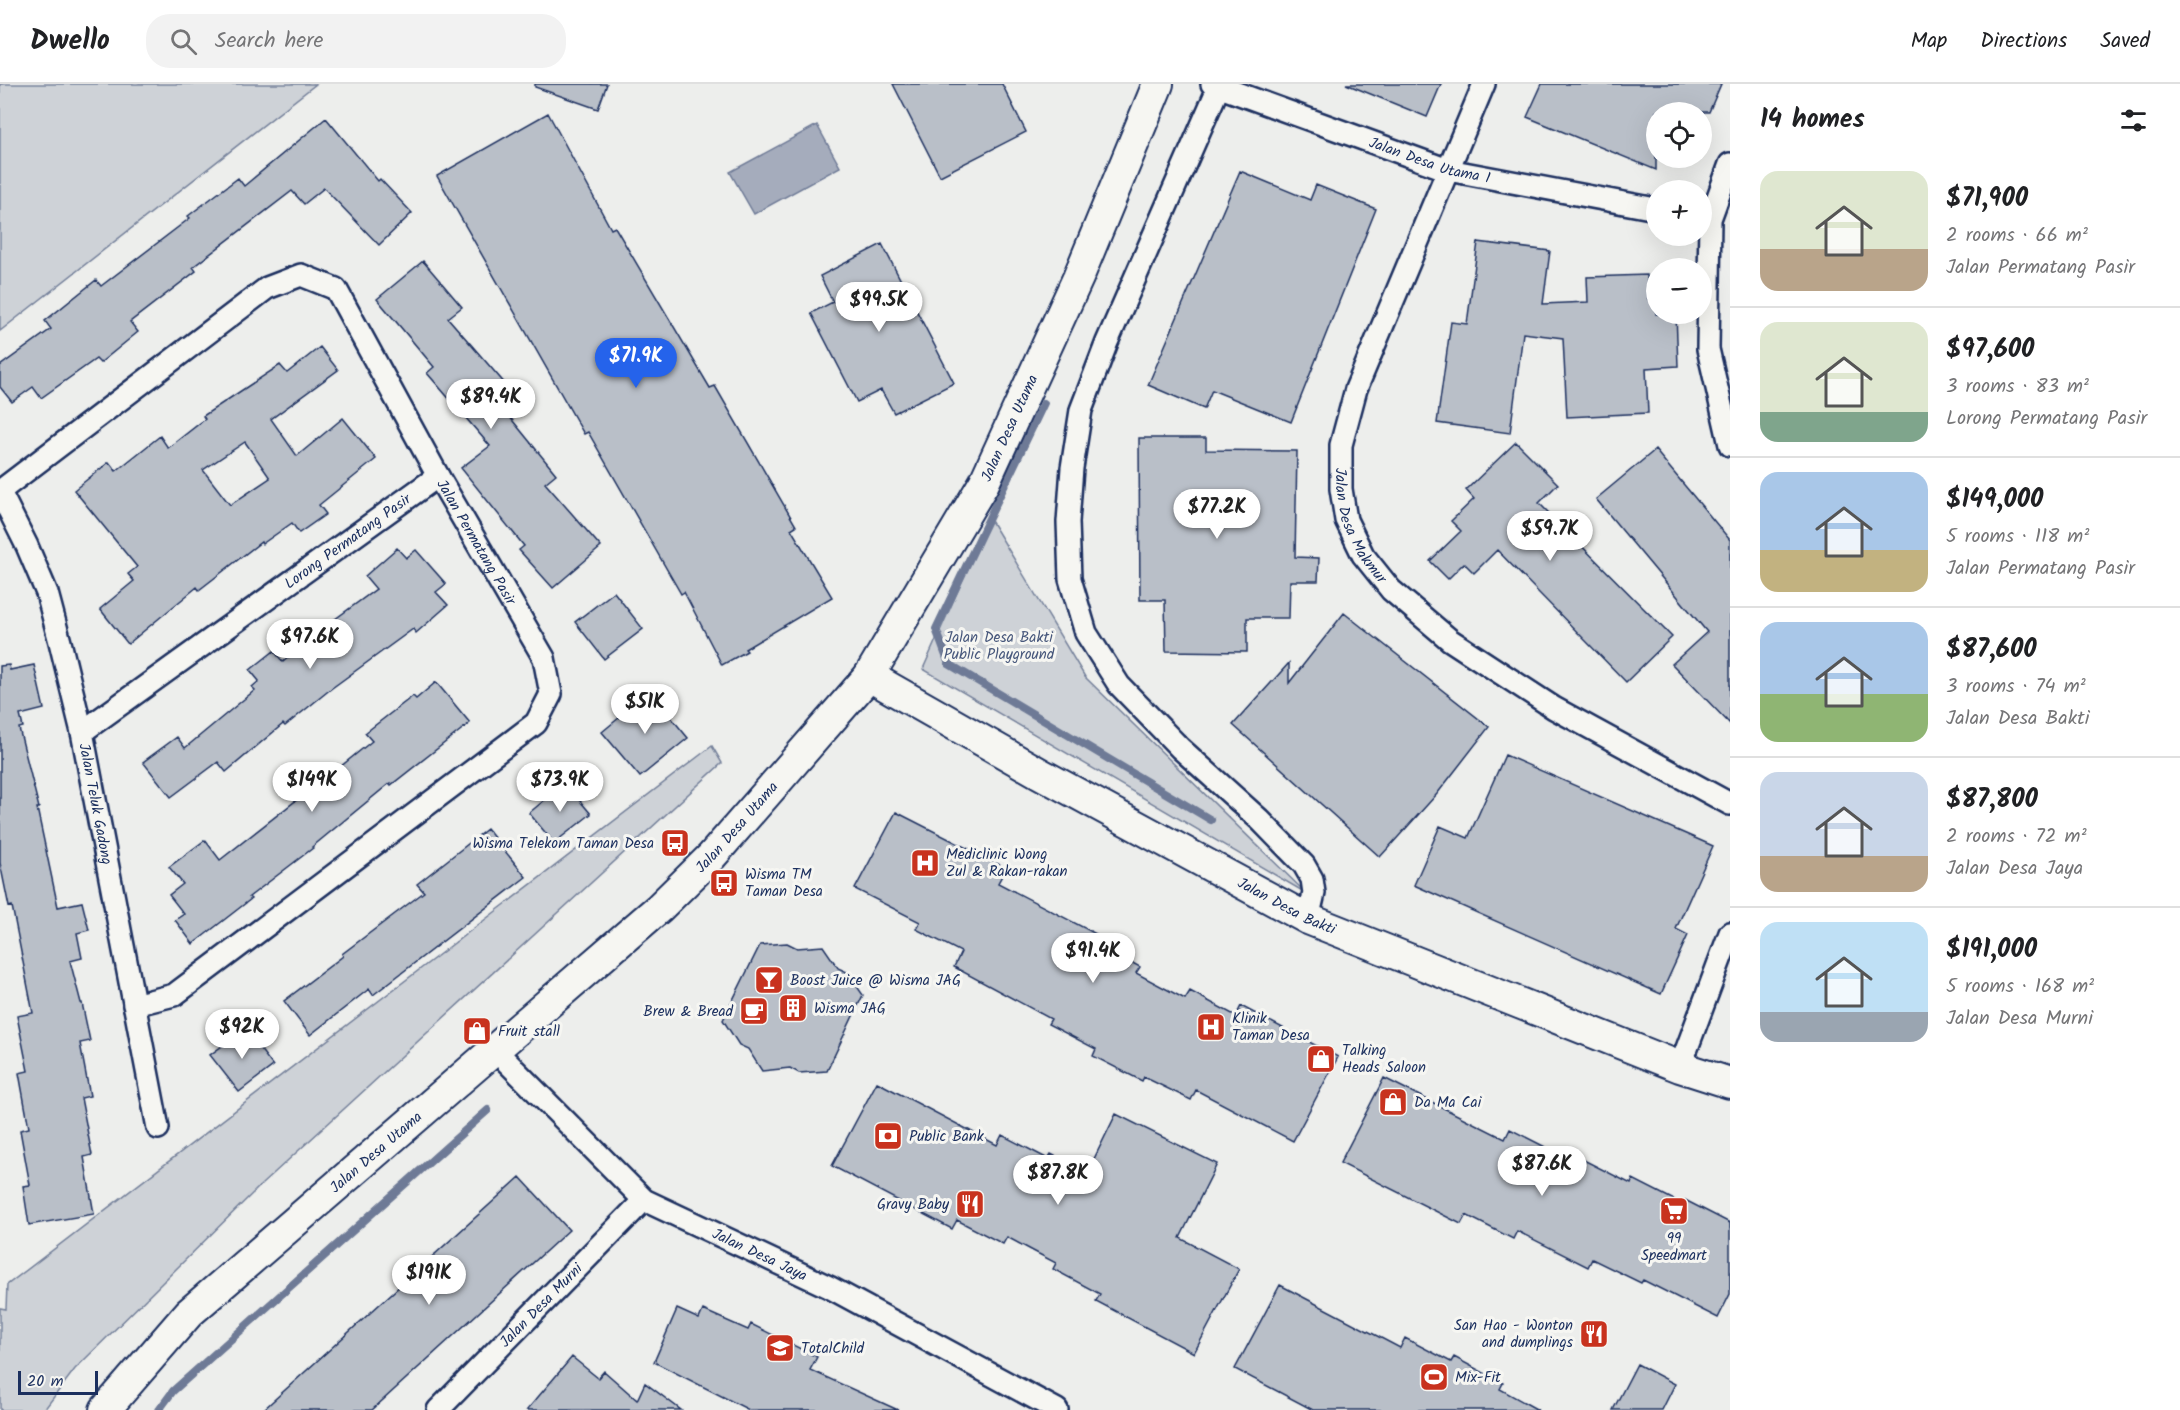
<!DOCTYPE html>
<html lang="en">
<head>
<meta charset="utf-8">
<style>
	:root { --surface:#fff; --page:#f2f2f2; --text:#202124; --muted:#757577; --line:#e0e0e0; --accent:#2563eb }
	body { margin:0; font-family:Kalam,sans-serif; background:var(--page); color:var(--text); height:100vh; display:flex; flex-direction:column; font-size:22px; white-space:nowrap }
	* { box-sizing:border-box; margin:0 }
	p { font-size:20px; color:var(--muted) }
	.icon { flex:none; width:33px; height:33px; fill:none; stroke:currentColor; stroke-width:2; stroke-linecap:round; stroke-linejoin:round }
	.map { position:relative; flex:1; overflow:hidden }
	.details { display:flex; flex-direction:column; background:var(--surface); width:450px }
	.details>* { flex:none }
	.buttons { position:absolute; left:1646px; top:18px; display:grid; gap:12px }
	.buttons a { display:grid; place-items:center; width:66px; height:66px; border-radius:50%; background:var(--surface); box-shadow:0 6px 24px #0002; font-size:30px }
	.scale { position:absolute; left:18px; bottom:15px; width:80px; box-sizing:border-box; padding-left:6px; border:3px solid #1b2f5e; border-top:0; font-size:16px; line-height:21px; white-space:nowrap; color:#1b2f5e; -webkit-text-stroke:4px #f6f6f2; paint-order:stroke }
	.price { position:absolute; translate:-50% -51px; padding:0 14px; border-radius:21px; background:#fff; color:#222; font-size:20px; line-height:39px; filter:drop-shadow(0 2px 3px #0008) }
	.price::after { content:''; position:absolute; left:50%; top:36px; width:18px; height:14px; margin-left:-9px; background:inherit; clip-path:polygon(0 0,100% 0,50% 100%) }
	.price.current { background:var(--accent); color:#fff }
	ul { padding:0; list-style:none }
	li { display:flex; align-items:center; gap:18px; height:150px; padding:0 30px }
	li+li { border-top:2px solid var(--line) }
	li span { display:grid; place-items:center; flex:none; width:168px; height:120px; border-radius:18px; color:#555 }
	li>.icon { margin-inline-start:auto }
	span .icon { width:72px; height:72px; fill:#fffc; stroke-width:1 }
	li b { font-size:26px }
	h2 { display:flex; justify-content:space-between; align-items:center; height:72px; padding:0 30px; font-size:26px }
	header { display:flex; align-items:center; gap:36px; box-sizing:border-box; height:84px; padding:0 30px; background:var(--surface); border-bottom:2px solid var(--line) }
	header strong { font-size:28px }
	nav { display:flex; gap:33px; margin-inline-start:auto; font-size:21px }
	.search { width:420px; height:54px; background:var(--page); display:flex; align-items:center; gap:15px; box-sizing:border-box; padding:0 21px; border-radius:24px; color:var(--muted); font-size:22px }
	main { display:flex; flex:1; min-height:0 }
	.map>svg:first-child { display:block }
</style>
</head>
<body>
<header>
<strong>Dwello</strong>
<div class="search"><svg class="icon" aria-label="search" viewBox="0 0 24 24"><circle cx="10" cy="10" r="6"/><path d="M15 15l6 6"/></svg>Search here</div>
<nav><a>Map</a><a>Directions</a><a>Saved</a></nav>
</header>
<main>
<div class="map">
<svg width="1730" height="1326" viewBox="0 0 1730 1326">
	<rect width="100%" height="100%" fill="#edeeec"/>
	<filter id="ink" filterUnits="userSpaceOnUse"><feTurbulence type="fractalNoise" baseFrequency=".0167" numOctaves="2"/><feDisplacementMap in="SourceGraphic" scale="12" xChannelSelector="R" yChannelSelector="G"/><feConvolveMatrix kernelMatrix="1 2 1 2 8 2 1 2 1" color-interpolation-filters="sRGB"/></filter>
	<g filter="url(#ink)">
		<path fill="#ced2d7" stroke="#74809a" stroke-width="1.5" d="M0,0H316L0,247Z
			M990,435L1085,593L1306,809L923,585Z
			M712,662L722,679L262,1100L75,1285L44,1326H0V1224L6,1225L7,1201Z"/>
		<path fill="#a5acbc" stroke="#6e7a96" stroke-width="1.5" d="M817,41L840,83L754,130L730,88Z"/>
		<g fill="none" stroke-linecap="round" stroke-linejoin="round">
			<path stroke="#6e7a96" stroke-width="8" d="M1044,319L936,545L949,580L1211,736
				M159,1326L173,1307L488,1026"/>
		</g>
		<path fill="#b9bfc8" stroke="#1b2f5e" stroke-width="1.5" fill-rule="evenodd" d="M535,0H607L598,25L535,3Z
			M893,0H1002L1026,48L940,92Z
			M1346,0H1441L1427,33Z
			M1542,0H1721L1709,28H1656V86L1527,33Z
			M548,29L611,145L615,143L710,304L715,302L796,442L791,445L832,513L745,565L747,567L722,581L684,508L681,510L588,348L584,350L437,92Z
			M326,34L378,97L380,95L412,129L379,161L324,104L304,120L292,107L193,183L196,187L130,238L138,248L100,279L96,275L41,314L33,303L12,318L0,303V282L51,245L45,237L96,196L101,202L190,134L188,132L238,94L244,102Z
			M1240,87L1310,116L1316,101L1376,125L1291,338L1212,306L1204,325L1148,301Z
			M1478,158L1550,167L1543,220L1588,218L1587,193L1647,191L1648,215H1656V230H1676L1678,282L1646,284L1648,329L1567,333L1563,254L1523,249L1510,349L1437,339L1451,238L1467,240Z
			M882,160L954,299L894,329L881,306L857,318L811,229L833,218L820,192Z
			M423,177L462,223L448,234L513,309L500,321L556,390L545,399L601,463L553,504L519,466L524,462L461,384L490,362L427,289L434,283L377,215Z
			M320,263L338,286L271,335L297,372L343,334L376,375L319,421L326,430L299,449L292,439L262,460L261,458L199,506L197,503L128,560L100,525L134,497L128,490L137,483L74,406L109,378L116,387L160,352L168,364L205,335L203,332L280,281L287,289ZM245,358L270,394L230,421L203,386Z
			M1139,354H1206V366L1297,367L1295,473L1319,474L1318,497H1290L1289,534H1247V568L1166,567L1165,516H1140Z
			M1516,358L1558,400L1539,419L1672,553L1626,598L1497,466L1474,489L1464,479L1448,495L1430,477L1461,447L1451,437L1474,415L1466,406Z
			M1655,366L1730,456V640L1672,580L1707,548L1596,415Z
			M397,464L406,474L416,466L446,500L436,508L448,521L416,549L413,545L332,604L285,642L283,640L226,688L218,678L171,713L143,678L177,653L185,664L255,606L252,603L259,597L250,586L274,567L283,578L316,549L376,505L365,492Z
			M614,508L643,545L604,575L575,538Z
			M1344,529L1489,643L1437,710L1380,773L1233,641L1289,579V599Z
			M9,581L10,586L34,581L44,625L20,631L23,643L19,644L39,724H37L58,823L82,818L89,846L77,849L82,874L70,877L81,919H82L90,957L80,959L90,1012L81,1014L92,1071L84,1073L94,1130L29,1141L23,1102L30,1101L20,1046L29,1044L19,989L28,987L17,932L33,929L12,822L9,823L0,779V582Z
			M436,598L470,639L391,701L390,699L312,763L313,764L249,813L251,815L193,860L175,836L184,830L169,811L183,800L169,783L205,756L220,776L299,714L291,703L315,684L324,696L372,657L365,649L413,612L416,615Z
			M650,608L688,654L640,693L602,648Z
			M1505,671L1713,762L1676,845L1688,851L1661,910L1414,801L1440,742L1468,754Z
			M565,699L591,730L554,759L529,729Z
			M896,728L1006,784L998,799L1096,850L1092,857L1140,883L1136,889L1185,915L1190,907L1236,932L1241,922L1338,973L1293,1057L1196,1006L1191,1016L1144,993L1142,997L1093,972L1096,965L1048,940L1051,935L954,883L961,868L916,845L920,838L855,805Z
			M487,745L526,793L373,911L369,905L310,951L284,917L343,872L342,870L424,808L417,800Z
			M787,859L797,864L823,862L838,884L847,888L863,911L827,987L799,989L790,984L762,987L748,965L739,961L723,936L760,861Z
			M245,945L273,982L239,1008L210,971Z
			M1384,994L1505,1055L1510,1045L1557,1069L1560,1064L1631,1100L1633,1095L1682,1120L1685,1116L1730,1139V1210L1718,1234L1643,1196L1641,1199L1592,1175L1588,1183L1517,1147L1513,1155L1466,1131L1461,1140L1340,1079Z
			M877,998L997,1061L1002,1051L1048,1075L1051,1070L1087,1089L1116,1030L1217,1080L1180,1154L1239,1185L1194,1269L1096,1217L1100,1210L1053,1185L1056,1179L1033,1167L1007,1153L1003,1160L957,1136L952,1145L832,1082Z
			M520,1093L569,1146L372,1326H263Z
			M1280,1201L1400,1264L1405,1254L1451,1278L1454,1273L1503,1299L1500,1305L1538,1326H1313L1235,1285Z
			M677,1225L699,1235L703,1226L748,1246L751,1240L817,1273L810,1286L898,1326H749L654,1278Z
			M572,1273L598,1294L604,1287L637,1316L645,1299L681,1326H527Z
			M1637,1280L1675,1300L1662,1326H1613Z"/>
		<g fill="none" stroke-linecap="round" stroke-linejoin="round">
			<g stroke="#1b2f5e" stroke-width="26">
				<g id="street">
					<path id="s1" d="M1212,0L1448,86L1656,125"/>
					<path d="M1220,0L1107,258L1081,326L1072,384L1068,438L1070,495L1086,549L1119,601L1180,664L1260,736L1304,781L1312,795L1314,809L1308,835"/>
					<path id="s2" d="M1484,0L1356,305L1341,361V405L1346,436L1363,471L1391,506L1450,556L1554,624L1730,720"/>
					<path d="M1730,80L1710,135L1708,265L1730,361"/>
					<path id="s3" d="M0,407L267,204L301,191L336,205L438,392L544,574L551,610L536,639L174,911L134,921"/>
					<path id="s4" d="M0,408L27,462L47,509L60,558L82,648L158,1044"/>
					<path id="s5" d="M82,648L438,392"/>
					<path id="s6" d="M496,967L644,1116L829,1203L1057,1326"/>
					<path d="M1680,983L1730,849"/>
					<path id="s7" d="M438,1326L644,1116"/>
				</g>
			</g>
			<g stroke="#1b2f5e" stroke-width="34">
				<g id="secondary">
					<path id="s8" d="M869,592L1041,690L1308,835L1680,983L1730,999"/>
					<path id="s9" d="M105,1326L189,1229L659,824L711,773L869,592L984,399L1078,194L1158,0"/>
				</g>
			</g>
			<use href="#street" stroke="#f6f6f2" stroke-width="21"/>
			<use href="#secondary" stroke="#f6f6f2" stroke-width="30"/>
		</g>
	</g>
	<defs>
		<g id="bus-square" transform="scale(1.5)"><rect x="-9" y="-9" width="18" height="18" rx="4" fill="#c8321e" stroke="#f6f6f2"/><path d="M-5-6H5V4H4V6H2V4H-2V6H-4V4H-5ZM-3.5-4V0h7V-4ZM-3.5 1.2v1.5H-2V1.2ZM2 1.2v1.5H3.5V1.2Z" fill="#fff"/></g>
		<g id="hospital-square" transform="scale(1.5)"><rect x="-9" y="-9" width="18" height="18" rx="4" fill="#c8321e" stroke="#f6f6f2"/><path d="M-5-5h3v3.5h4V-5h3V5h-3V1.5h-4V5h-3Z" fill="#fff"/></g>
		<g id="bar-square" transform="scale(1.5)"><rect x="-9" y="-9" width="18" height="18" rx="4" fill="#c8321e" stroke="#f6f6f2"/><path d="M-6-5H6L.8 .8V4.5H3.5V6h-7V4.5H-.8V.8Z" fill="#fff"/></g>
		<g id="building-square" transform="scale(1.5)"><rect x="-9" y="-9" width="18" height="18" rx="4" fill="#c8321e" stroke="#f6f6f2"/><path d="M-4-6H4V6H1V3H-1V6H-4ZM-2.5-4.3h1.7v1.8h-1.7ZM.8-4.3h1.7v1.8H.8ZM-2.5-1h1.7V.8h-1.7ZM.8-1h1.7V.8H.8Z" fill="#fff"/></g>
		<g id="cafe-square" transform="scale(1.5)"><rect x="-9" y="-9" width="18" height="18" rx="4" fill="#c8321e" stroke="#f6f6f2"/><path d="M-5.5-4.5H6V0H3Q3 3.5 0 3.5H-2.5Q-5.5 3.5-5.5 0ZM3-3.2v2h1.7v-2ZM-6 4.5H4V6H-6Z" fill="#fff"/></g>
		<g id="shop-square" transform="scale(1.5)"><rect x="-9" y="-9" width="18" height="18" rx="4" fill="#c8321e" stroke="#f6f6f2"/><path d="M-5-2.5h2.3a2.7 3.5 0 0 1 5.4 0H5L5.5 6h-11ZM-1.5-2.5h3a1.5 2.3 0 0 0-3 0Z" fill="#fff"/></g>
		<g id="bank-square" transform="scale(1.5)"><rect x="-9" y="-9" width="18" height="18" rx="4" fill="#c8321e" stroke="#f6f6f2"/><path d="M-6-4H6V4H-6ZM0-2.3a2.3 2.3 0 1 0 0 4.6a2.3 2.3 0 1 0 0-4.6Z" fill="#fff"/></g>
		<g id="restaurant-square" transform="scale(1.5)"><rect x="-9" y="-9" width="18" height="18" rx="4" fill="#c8321e" stroke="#f6f6f2"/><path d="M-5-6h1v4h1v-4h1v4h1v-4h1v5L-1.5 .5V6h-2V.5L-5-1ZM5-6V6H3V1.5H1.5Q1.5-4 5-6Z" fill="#fff"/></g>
		<g id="supermarket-square" transform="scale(1.5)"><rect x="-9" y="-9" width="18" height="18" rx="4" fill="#c8321e" stroke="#f6f6f2"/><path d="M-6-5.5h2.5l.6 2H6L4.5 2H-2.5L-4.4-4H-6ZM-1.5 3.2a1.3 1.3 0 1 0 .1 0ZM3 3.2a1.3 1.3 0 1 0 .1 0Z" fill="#fff"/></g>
		<g id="school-square" transform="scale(1.5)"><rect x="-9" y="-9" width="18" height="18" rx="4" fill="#c8321e" stroke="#f6f6f2"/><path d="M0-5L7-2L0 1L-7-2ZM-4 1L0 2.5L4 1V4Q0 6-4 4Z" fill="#fff"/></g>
		<g id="stadium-square" transform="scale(1.5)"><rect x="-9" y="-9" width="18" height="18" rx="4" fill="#c8321e" stroke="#f6f6f2"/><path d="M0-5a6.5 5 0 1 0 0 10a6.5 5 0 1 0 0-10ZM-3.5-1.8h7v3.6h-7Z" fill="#fff"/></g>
	</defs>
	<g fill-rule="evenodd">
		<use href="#bus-square" x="675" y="759"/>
		<use href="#hospital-square" x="925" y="779"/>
		<use href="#bus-square" x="724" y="799"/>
		<use href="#bar-square" x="769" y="896"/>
		<use href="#building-square" x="793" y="924"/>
		<use href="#cafe-square" x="754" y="927"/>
		<use href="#hospital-square" x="1211" y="943"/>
		<use href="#shop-square" x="477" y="947"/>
		<use href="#shop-square" x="1321" y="975"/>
		<use href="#shop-square" x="1393" y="1018"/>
		<use href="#bank-square" x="888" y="1052"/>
		<use href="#restaurant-square" x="970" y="1120"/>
		<use href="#supermarket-square" x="1674" y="1127"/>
		<use href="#restaurant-square" x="1594" y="1250"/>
		<use href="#school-square" x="780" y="1264"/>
		<use href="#stadium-square" x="1434" y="1293"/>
	</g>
	<g text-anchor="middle" stroke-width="6" stroke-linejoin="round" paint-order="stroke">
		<g font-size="15" fill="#1b2f5e" stroke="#f6f6f2">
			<text dy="5" stroke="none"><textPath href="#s1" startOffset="231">Jalan Desa Utama 1</textPath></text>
			<text dy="5" stroke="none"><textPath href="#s9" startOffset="1347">Jalan Desa Utama</textPath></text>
			<text dy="5" stroke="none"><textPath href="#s2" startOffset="474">Jalan Desa Makmur</textPath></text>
			<text dy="5" stroke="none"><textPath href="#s5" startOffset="327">Lorong Permatang Pasir</textPath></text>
			<text dy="5" stroke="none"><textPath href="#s3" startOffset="699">Jalan Permatang Pasir</textPath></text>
			<text dy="5" stroke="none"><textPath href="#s4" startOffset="328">Jalan Teluk Gadong</textPath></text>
			<text dy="5" stroke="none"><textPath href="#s9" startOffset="861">Jalan Desa Utama</textPath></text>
			<text dy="5" stroke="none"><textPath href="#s8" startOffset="477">Jalan Desa Bakti</textPath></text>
			<text dy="5" stroke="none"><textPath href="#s9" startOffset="375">Jalan Desa Utama</textPath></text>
			<text dy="5" stroke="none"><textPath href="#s6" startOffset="338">Jalan Desa Jaya</textPath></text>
			<text dy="5" stroke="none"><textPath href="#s7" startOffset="147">Jalan Desa Murni</textPath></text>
		</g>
		<g font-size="15" fill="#48587c" stroke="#f6f6f2">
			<text x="999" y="558">Jalan Desa Bakti<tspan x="999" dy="17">Public Playground</tspan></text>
		</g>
		<g font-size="15" fill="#1b2f5e" stroke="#f6f6f2" text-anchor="start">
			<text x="654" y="764" text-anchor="end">Wisma Telekom Taman Desa</text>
			<text x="946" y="775">Mediclinic Wong<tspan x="946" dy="17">Zul &amp; Rakan-rakan</tspan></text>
			<text x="745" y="795">Wisma TM<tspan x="745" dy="17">Taman Desa</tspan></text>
			<text x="790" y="901">Boost Juice @ Wisma JAG</text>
			<text x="814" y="929">Wisma JAG</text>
			<text x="733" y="932" text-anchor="end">Brew &amp; Bread</text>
			<text x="1232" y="939">Klinik<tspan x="1232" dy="17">Taman Desa</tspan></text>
			<text x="498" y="952">Fruit stall</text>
			<text x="1342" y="971">Talking<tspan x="1342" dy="17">Heads Saloon</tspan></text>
			<text x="1414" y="1023">Da Ma Cai</text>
			<text x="909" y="1057">Public Bank</text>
			<text x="949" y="1125" text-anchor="end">Gravy Baby</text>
			<text x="1674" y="1159" text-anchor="middle">99<tspan x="1674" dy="17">Speedmart</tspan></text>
			<text x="1573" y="1246" text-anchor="end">San Hao - Wonton<tspan x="1573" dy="17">and dumplings</tspan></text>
			<text x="801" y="1269">TotalChild</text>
			<text x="1455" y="1298">Mix-Fit</text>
		</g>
	</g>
</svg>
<div class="buttons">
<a><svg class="icon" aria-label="locate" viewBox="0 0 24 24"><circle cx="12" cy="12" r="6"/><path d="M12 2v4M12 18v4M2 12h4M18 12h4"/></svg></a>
<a>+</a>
<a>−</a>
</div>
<div class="scale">20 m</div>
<b class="price" style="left:879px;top:249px">$99.5K</b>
<b class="price current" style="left:636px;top:305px">$71.9K</b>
<b class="price" style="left:491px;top:346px">$89.4K</b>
<b class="price" style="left:1217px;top:456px">$77.2K</b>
<b class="price" style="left:1550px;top:478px">$59.7K</b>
<b class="price" style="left:310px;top:586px">$97.6K</b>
<b class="price" style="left:645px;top:651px">$51K</b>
<b class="price" style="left:312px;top:729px">$149K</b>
<b class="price" style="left:560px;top:729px">$73.9K</b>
<b class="price" style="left:1093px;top:900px">$91.4K</b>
<b class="price" style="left:242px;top:976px">$92K</b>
<b class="price" style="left:1542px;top:1113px">$87.6K</b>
<b class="price" style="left:1058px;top:1122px">$87.8K</b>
<b class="price" style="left:429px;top:1222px">$191K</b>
</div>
<section class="details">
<h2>14 homes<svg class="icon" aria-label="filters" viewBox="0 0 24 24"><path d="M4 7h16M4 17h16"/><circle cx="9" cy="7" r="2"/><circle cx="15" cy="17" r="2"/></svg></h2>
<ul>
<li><span style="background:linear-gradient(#dfe7d0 65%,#b9a48a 0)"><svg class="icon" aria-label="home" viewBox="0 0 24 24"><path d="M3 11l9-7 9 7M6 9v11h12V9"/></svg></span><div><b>$71,900</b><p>2 rooms · 66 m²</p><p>Jalan Permatang Pasir</p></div></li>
<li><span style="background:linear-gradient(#dfe7d0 75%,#7fa58c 0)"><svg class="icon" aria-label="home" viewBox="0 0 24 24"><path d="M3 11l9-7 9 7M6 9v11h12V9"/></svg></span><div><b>$97,600</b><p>3 rooms · 83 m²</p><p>Lorong Permatang Pasir</p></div></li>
<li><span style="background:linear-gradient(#a9c7e8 65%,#c2b280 0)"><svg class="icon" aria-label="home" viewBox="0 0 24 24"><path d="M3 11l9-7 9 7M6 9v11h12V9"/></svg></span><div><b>$149,000</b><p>5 rooms · 118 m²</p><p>Jalan Permatang Pasir</p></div></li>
<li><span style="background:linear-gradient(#a9c7e8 60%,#8fb573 0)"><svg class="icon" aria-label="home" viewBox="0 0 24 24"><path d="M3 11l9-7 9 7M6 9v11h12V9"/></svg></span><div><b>$87,600</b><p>3 rooms · 74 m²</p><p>Jalan Desa Bakti</p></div></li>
<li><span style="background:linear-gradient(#c9d6e8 70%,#b9a48a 0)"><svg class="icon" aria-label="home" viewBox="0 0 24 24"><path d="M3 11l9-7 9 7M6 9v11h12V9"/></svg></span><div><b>$87,800</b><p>2 rooms · 72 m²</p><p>Jalan Desa Jaya</p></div></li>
<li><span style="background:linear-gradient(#bfe0f5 75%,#9aa5b1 0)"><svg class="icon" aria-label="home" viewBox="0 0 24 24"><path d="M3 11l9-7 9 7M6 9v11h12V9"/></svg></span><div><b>$191,000</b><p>5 rooms · 168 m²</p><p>Jalan Desa Murni</p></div></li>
</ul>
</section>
</main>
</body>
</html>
